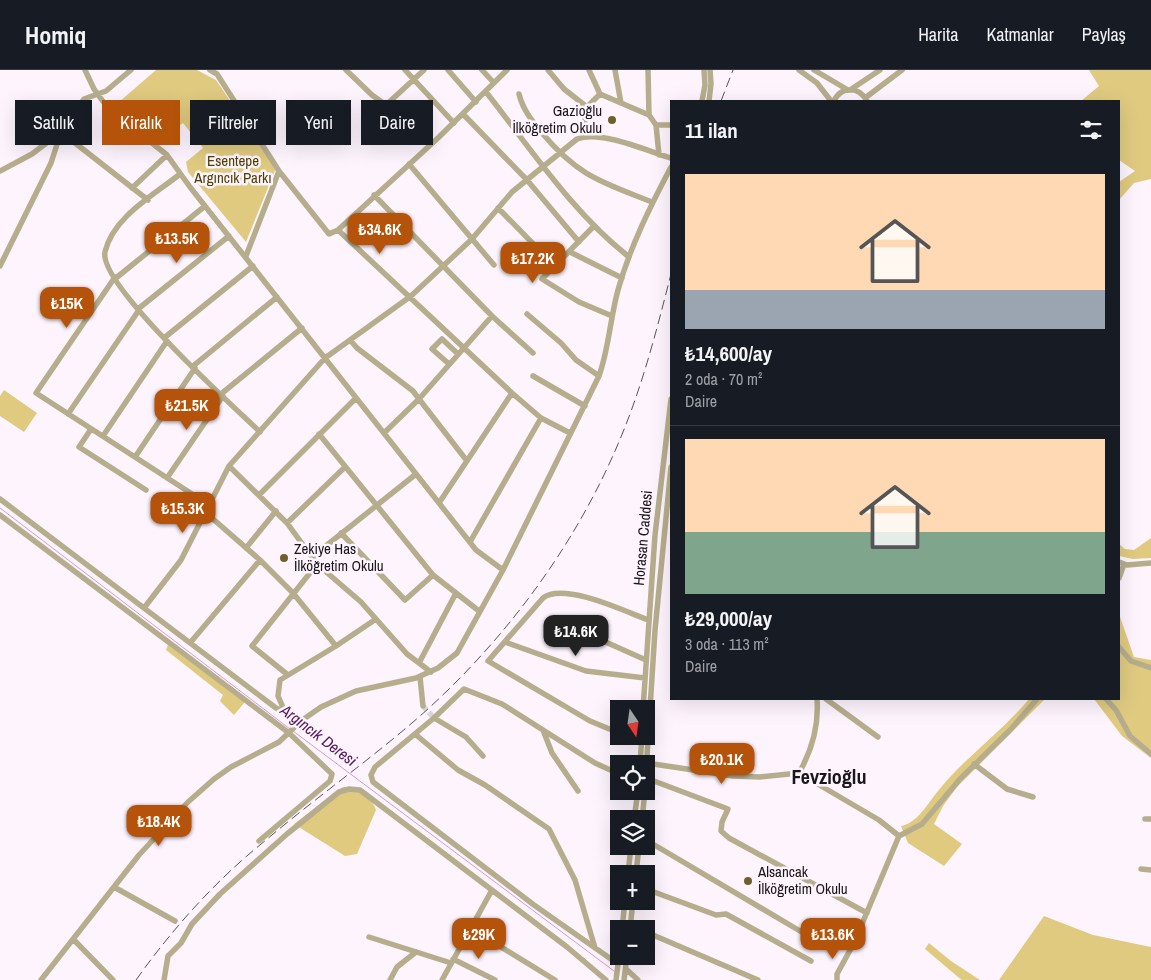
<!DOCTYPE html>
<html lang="tr">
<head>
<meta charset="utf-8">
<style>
	:root { --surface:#171b24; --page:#242831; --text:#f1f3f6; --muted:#9ea1a6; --line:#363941; --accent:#b45309 }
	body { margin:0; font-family:"Archivo Narrow",sans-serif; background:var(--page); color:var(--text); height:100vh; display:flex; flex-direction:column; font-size:19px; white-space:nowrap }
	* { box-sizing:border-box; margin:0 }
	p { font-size:16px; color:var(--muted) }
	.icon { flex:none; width:28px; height:28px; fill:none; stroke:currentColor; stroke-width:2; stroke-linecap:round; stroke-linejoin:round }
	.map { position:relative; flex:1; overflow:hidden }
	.panel { position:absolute; left:670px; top:30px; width:450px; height:600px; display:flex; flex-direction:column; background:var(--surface); border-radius:0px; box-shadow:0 5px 20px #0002 }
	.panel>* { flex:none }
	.guide { position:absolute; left:15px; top:30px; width:475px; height:45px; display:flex; gap:10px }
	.needle { width:32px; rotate:167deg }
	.tools { position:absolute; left:610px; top:630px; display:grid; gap:10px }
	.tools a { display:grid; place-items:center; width:45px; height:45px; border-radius:0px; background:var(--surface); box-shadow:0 5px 20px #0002; font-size:25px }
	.price { position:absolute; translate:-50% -42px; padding:0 11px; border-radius:10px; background:var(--accent); color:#fff; font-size:16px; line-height:32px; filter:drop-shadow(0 1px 2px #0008) }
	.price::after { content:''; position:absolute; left:50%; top:30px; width:15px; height:11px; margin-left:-8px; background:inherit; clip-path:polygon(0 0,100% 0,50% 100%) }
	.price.on { background:#222; color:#fff }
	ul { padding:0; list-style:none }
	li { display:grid; align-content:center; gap:10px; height:265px; padding:0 15px }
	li+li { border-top:1px solid var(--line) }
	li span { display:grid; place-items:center; height:155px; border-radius:0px; color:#555 }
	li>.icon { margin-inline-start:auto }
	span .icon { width:90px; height:90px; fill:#fffc; stroke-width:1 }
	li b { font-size:21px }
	h2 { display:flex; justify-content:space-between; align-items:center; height:60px; padding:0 15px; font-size:21px }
	.chip { padding:0 18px; border-radius:0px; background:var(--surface); box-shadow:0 5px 20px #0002; font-size:18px; line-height:45px }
	.chip.on { background:var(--accent); color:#fff }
	header { display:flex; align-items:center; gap:30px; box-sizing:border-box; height:70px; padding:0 25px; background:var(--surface); border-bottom:1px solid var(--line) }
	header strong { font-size:24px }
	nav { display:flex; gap:28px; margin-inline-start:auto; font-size:18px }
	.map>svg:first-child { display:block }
</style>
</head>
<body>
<header>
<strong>Homiq</strong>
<nav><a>Harita</a><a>Katmanlar</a><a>Paylaş</a></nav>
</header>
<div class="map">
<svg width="1151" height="910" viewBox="0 0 1151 910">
	<rect width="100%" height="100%" fill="#fdf4fe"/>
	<path fill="#e0ca80" d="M156,0H197L216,10L276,98L246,172L188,102L186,92L203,78L183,53L166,66L151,47L143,52L119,32Z
		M1089,0H1151V109L1134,113L1119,130V112L1135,101L1119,90V31H1081L1099,16Z
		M4,320L37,343L24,362L0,346V326Z
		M1151,468V488L1133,489L1119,486V474L1125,479L1134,480Z
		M1119,544L1134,587L1151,590V688L1122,666L1094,629H1119Z
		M168,575L245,632L234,645L220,631L223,625L166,580Z
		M1029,629H1045L957,717L943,736L934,754L962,774L944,796L908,773L901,756C915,754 926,737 934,726C962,689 1000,664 1029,629Z
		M343,717C355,716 373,728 376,740L357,784L345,786L294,754Z
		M1044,846L1093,865L1151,877V910H999Z
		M929,873L951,891L980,910H962L958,907L925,879Z"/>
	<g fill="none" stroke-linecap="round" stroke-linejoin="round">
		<path stroke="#d09dd7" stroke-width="1" d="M0,438L290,659
			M293,661L614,901"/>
		<path stroke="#dbd3dc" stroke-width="5.5" stroke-dasharray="5.5 3" stroke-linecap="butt" d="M423,636L434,648"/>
		<path stroke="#b6ad8d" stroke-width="5.5" d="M85,0L94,19L107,37L167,85L190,117L476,480L503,500
			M131,0L106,21L84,29L61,62L148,130
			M210,0L217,4L279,101L329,164L338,160
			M346,0L372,25L386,35L424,0
			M405,0L454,53
			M448,0L476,32
			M482,0L494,13
			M507,0L439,67L338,160L512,323L541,348L570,363
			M548,0L564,19L587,37
			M589,0L600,24
			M615,0L621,33
			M648,0L649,45L656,55L659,85
			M799,0L817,13L831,31
			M814,0L848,20
			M850,20L880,0
			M486,22C531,79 572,142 629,187
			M519,24C523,40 532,51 542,63C579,107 602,112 652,132
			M865,28L902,0
			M392,30L430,75
			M702,31L705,15L704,0
			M709,31L711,14L710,0
			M834,31C841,16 859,16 867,31
			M463,44L527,110L579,172
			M656,55H671
			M582,67L587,37L600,24L649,45
			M409,94L494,195
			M0,101L32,84L61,62
			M180,104C154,125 113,147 105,182C98,214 233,336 260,362
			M132,118L167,85
			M374,125L492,246L533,283
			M498,138L556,197
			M594,156L542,209L579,232L612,246
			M570,182L622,208
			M246,186L279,101
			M0,196L51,93L61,62
			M115,207L36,323L209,435
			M116,208L205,136
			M138,239L229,166
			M527,244L561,273L576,290L599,306
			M164,268L253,196
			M350,270L357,278L413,321L419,329L384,363
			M449,294L432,279L442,269L458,284
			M193,296L277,227
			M533,306L585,336
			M221,324L302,258
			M68,344L139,240
			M91,359L79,377L146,420
			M319,364L433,505L479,541
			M103,366L167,271
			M135,387L195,298
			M467,391L419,329L492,246
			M229,396L287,453L317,494L361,532L407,584L431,602
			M167,408L223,326
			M260,424L356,328
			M0,429L276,638L301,651
			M439,433L512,323
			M205,442L260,490L293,523L336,576
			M0,445L289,663L332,704L330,711L259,771
			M287,453L345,397
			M341,463L405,530L433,505
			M470,472L541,348
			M246,478L276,441
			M312,487L416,404
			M1119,492L1127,495L1151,493
			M1119,508L1124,494
			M144,538L181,490L229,396L325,288L411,226L472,169L512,122L577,69C601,60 647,81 671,88
			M583,562L646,590
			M505,572L586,601L645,608
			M190,573L260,490
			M1119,577L1131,591L1151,598
			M419,593L456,523
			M288,605L252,576L317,494
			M420,607L423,636
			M826,629L878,667
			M1106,629L1116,640L1130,666L1151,684
			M643,639L655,465L671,329
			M285,642L278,626L280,610L336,576L376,549
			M434,648L466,667L483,686
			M543,660L552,683L578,721
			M619,663L590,651L488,591L543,528C564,512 624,541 648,550
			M415,664L458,700L485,715L549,759L575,810L595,878
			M634,666L642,667
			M647,693L733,706L760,707L799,703L879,750L899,766
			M640,694L642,666
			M974,694L1007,719L1033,727
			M646,702L655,560L671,397
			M799,703C812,680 819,655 817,629
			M646,708L728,739L722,752L721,761L729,768L867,843
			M634,749L638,721
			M642,749L645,721
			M1145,749H1151
			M646,770L800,861L854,873
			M1141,799L1151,800
			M628,804L631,776
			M636,804L639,776
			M114,817L175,851
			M646,819L716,845L726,844L811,891
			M470,858L555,910
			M622,859L625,831
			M630,859L633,831
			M646,862L758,910
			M369,867L451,893
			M74,870L113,910
			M453,889L495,910
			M618,894L534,835L373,712L371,705L375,697L434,648L464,619L502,634L595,693L619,704
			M626,899L638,910
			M41,910L139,785L188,732L214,709L231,697L279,672L301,651L321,637L356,621L416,608L438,598L457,583L503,500L599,306C609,278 610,249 618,220C630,177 650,137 671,97
			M164,910L168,886L181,873L192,854L220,824L287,764L339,722L349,719L360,720L567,877L606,910
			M390,910L397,897L416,882
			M442,910L492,820
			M616,910L619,886
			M624,910L627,886
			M837,910V904L854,873L899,766L922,754L960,709L1011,659L1037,629"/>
		<path stroke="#5a555a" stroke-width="1" stroke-dasharray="10 5" stroke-linecap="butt" d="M721,31L733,0
			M136,910C173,858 216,810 266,770C319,725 377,685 429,638C517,557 588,457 630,344C647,298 659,251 671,204"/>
	</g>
	<g fill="#6e602d" stroke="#fdf4fe" stroke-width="2">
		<circle cx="612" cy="50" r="5"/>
		<circle cx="284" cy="488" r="5"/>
		<circle cx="748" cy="811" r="5"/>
	</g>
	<g text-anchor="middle" stroke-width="5" stroke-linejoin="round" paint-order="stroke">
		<g font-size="15" fill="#191519" stroke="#fdf4fe" text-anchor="start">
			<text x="602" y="46" text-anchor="end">Gazioğlu<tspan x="602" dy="17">İlköğretim Okulu</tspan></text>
			<text x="294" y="484">Zekiye Has<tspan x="294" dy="17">İlköğretim Okulu</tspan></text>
			<text x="758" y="807">Alsancak<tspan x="758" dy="17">İlköğretim Okulu</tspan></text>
		</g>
		<g font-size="15" fill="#504100" stroke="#fdf4fe">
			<text x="233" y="96">Esentepe<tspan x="233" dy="17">Argıncık Parkı</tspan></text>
		</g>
		<g font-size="15" fill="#191519" stroke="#fdf4fe">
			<text transform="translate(643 468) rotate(-85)" y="5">Horasan Caddesi</text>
		</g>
		<g font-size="16" font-style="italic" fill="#55175e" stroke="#fdf4fe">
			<text transform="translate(319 665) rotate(37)" y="6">Argıncık Deresi</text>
		</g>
		<g font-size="20" font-weight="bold" fill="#191519" stroke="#fdf4fe">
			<text x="829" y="714">Fevzioğlu</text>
		</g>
	</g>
</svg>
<div class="tools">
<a><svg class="needle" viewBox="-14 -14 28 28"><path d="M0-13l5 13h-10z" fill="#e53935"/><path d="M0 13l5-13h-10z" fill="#9ea1a6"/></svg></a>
<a><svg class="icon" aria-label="locate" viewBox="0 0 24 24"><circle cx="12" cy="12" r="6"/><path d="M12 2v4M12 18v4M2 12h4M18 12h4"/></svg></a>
<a><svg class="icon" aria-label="layers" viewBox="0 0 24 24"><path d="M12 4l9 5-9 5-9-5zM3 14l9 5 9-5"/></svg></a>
<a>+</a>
<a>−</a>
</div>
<b class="price" style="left:380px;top:185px">₺34.6K</b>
<b class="price" style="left:177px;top:194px">₺13.5K</b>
<b class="price" style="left:533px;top:214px">₺17.2K</b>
<b class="price" style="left:67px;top:259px">₺15K</b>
<b class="price" style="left:187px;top:361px">₺21.5K</b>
<b class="price" style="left:183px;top:464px">₺15.3K</b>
<b class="price on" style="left:576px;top:587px">₺14.6K</b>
<b class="price" style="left:722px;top:715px">₺20.1K</b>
<b class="price" style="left:159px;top:777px">₺18.4K</b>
<b class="price" style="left:479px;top:890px">₺29K</b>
<b class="price" style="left:833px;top:890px">₺13.6K</b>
<div class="guide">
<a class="chip">Satılık</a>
<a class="chip on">Kiralık</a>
<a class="chip">Filtreler</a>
<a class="chip">Yeni</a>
<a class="chip">Daire</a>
</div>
<section class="panel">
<h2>11 ilan<svg class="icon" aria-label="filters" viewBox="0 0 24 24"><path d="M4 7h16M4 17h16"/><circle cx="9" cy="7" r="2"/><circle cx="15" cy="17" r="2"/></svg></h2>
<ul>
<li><span style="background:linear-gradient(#ffd9b3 75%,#9aa5b1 0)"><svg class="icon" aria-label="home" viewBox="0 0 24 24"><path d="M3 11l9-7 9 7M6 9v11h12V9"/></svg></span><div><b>₺14,600/ay</b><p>2 oda · 70 m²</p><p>Daire</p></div></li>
<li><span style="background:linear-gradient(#ffd9b3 60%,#7fa58c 0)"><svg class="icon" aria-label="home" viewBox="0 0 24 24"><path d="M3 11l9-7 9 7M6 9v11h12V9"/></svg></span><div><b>₺29,000/ay</b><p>3 oda · 113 m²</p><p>Daire</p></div></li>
</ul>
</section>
</div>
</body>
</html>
